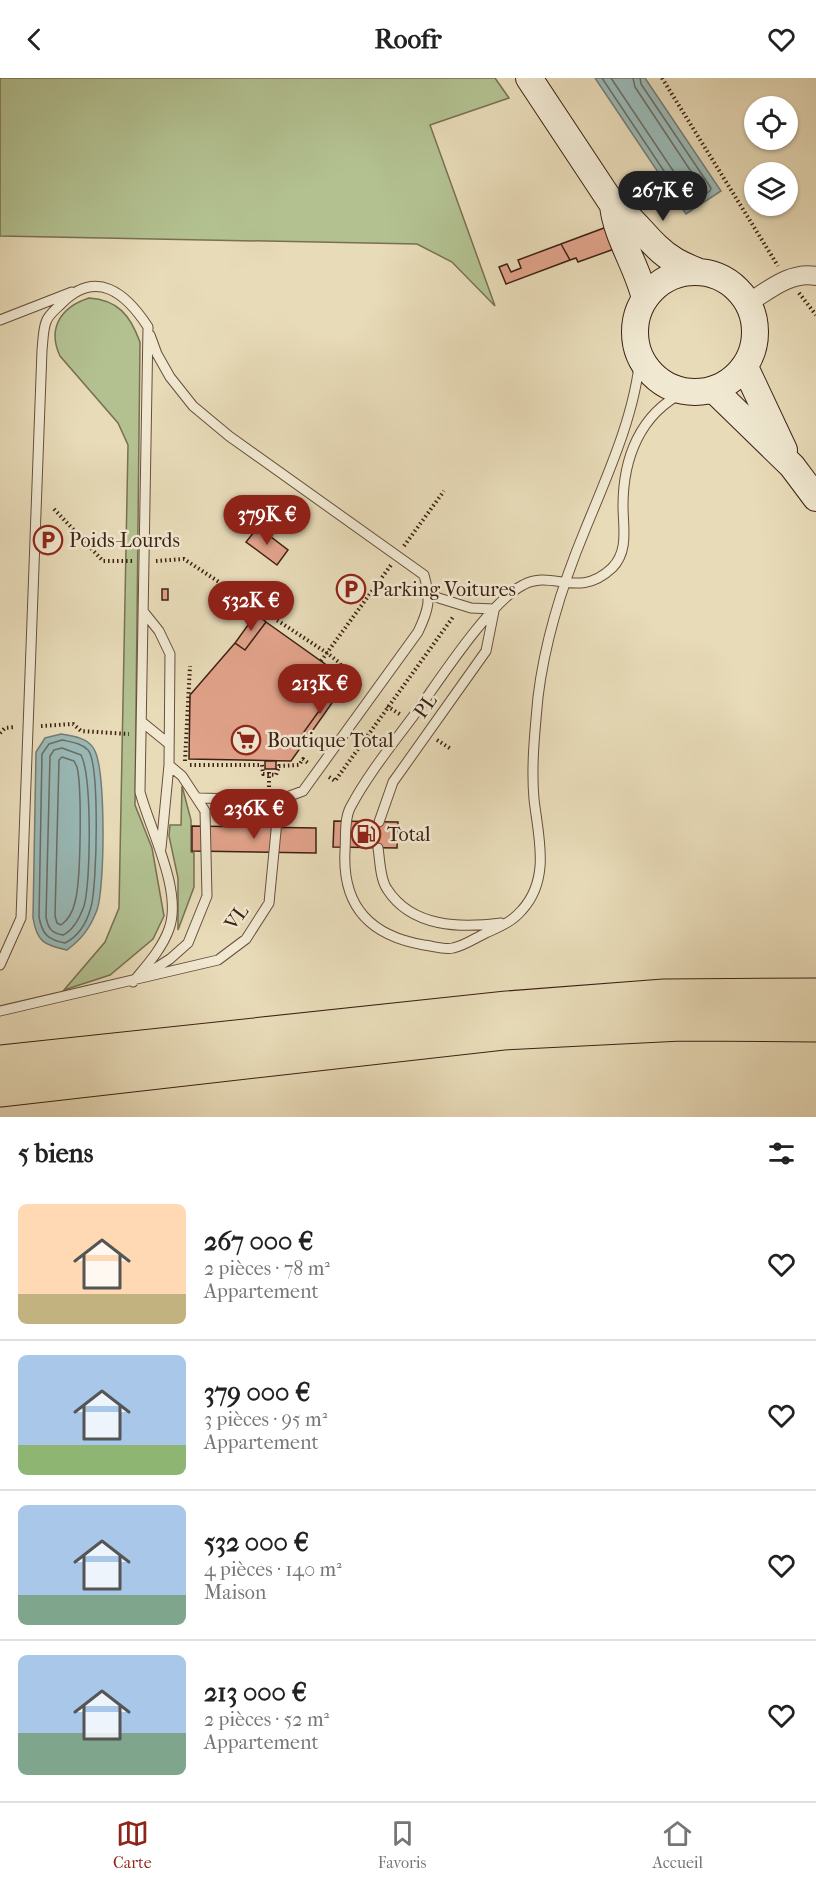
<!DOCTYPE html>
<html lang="fr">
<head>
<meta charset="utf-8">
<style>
	:root { --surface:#fff; --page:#f2f2f2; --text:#222; --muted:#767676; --line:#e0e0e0; --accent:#8f2418 }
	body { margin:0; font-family:"IM FELL French Canon",serif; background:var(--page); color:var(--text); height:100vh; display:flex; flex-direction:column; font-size:22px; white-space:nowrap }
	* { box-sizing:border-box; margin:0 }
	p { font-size:20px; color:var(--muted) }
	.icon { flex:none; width:33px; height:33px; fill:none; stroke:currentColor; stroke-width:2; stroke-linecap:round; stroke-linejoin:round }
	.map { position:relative; height:1039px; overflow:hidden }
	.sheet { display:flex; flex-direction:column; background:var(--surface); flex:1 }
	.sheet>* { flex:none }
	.tools { position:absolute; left:744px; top:18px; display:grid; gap:12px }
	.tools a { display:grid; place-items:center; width:54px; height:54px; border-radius:50%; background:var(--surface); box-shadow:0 2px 4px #0004; font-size:30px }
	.price { position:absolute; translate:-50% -51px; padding:0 14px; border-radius:21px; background:var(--accent); color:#fff; font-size:20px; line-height:39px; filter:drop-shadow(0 2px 3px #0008) }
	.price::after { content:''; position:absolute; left:50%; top:36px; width:18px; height:14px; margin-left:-9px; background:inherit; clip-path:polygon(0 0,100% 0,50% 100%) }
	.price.selected { background:#222; color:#fff }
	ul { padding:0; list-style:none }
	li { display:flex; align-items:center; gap:18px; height:150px; padding:0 18px }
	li+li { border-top:2px solid var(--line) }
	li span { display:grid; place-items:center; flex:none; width:168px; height:120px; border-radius:9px; color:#555 }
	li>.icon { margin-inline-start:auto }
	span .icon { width:72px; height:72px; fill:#fffc; stroke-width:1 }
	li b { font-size:26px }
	h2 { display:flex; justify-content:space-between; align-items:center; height:72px; padding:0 18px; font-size:26px }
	header { display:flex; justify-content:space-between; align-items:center; height:78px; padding:0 18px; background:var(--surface); font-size:27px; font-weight:800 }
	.tab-bar { display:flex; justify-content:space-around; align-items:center; height:84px; border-top:2px solid var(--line); background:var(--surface); font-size:16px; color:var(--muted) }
	.tab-bar a { display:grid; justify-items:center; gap:3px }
	.tab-bar .selected { color:var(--accent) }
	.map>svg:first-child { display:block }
</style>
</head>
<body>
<header><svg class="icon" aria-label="back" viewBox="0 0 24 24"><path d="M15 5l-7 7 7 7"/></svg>Roofr<svg class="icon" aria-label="heart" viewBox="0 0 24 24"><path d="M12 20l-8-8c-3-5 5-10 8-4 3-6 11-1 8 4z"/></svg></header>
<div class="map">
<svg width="816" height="1039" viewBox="0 0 816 1039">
	<rect width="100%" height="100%" fill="#e8dbb8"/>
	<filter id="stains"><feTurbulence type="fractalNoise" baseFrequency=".00333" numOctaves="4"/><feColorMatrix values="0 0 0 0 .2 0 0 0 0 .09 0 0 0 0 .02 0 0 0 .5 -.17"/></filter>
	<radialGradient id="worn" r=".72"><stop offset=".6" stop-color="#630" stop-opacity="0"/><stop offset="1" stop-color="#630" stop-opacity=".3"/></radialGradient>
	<path fill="#b3c191" stroke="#787052" stroke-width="1.5" d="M0,0H495L509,20L430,47L495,228L452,184L417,166L0,158Z
		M89,220C118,222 130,237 140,264L135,727L152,770L164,838L153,861L110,897L64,912L105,864L119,830L128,367L118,345L60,278C47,250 61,229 89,220Z
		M182,708L191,742V774L194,775V809L178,852V800L169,758L170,747H181Z"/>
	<path fill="#99b9b6" stroke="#757c75" stroke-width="1.5" d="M595,0H645L721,113L686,136Z
		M61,656C73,658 88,660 94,671C106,692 105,809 97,832C90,850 82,861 67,872C44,867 37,864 33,840L36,674L45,660Z"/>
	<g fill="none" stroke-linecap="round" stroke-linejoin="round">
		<path stroke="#6c6c65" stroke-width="1.5" d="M602,0L686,126L690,127L710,113L711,110L641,6L640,0
			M611,0L688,115L692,116L700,107L635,9L633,0
			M62,662C71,664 81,665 88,672C100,686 97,808 91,829C87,844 79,858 65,865C48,862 42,856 39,839L42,676L49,666Z
			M62,670L81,677C92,698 91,804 84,828C80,839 74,852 63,857C51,855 48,850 46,839L50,678L54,672Z
			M62,679L74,683L77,689C82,710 81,803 75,824C73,833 68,842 61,847L57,845L55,838L59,682Z"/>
	</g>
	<path fill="#e1a28a" stroke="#3e2014" stroke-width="1.5" d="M604,150L617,170L578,184L576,180L570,182L561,166Z
		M561,166L570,182L506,206L499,189L507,186L511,194L521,190L518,182Z
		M263,438L272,445L267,450L258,443Z
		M258,449L288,472L277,487L246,464Z
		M162,511H168V522H162Z
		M256,536L266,544L245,572L235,565Z
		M266,544L332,591L323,604L334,612L301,658L306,662L291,683L189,681L190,617L235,565L245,572Z
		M334,612L339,615L306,662L301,658Z
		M265,683H276V691H265Z
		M334,743L398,744L397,770L333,769Z
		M192,748L316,750V775L192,773Z"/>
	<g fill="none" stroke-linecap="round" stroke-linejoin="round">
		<g stroke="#684f3d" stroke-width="11">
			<path id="service" d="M0,242L72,214
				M150,257L157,276L170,299L193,328L229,358L424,497C431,522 429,531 418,554L303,713L279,722L199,720
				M640,279C635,337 607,398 585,452C563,505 545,561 538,619C535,652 531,688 534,721C538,758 551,800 522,832C512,844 499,849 486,855C475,860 464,868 453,870C444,872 433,868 424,867C371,858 342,829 345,773C346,760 344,742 350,730C369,694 396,662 420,629C442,598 491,523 523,507C553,491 578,522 612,490C629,473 623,449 623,428C623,380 640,336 684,314
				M429,517L471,530L494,531
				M142,644L169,666
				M379,744L393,704L486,573L494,533
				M161,770L169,687
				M378,770C380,782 380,801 387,811C412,850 461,850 501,845
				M0,887L21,840L42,272C43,263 43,252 46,244C48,237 56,231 61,226C96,190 126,215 148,249L140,714C150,752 183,813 169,851C162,871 146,888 133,904
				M140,900L170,881L188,865L207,818L205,733L182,698L169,687L170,576L159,553L143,533
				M0,933L218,882L246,861L269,825L279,722"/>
		</g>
		<g stroke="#684f3d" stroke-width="20">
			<path id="minor" d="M748,225C769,212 791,193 816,198"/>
		</g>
		<g stroke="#3e2014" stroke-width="28">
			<path id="secondary" d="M529,0L613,127C631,138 642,155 657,169C669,181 682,187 697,193
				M613,127C616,159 638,189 645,221
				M635 254a60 60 0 1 1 120 0a60 60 0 1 1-120 0Z
				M745,289L784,372
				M714,312L792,388L816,420"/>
		</g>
		<g stroke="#3e2014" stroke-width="35">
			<path id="motorway" d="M0,984L507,930L664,918L816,917
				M0,1012L503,955L681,946L816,947"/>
		</g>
		<path stroke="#3e2014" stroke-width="4" stroke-dasharray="1.5 3" stroke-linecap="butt" d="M662,0L778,188
			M799,215L816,237
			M54,431L103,483H133
			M404,468L444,413
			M156,483L184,481L327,575L340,585L343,596L362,609
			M321,583L391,487
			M387,628L401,637
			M41,648L73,646L81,653L129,656
			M0,655L5,650L15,649
			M437,662L451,671
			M185,683L190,588
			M190,687H262L263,696L276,697L279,688L299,687L303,681L308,685
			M329,699L335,703L453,539
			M269,709V691"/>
		<use href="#service" stroke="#f0e8d1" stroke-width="9"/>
		<use href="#minor" stroke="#f0e8d1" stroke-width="18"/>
		<use href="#secondary" stroke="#f0e8d1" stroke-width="26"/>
		<use href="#motorway" stroke="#e8dbb8" stroke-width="33"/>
	</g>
	<defs>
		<g id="parking-ring" transform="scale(1.5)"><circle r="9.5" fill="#f0e8d1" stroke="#8f2418" stroke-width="1.5"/><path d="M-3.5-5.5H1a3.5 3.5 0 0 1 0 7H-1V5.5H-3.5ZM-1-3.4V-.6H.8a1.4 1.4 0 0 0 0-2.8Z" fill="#8f2418"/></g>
		<g id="supermarket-ring" transform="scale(1.5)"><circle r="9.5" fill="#f0e8d1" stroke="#8f2418" stroke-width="1.5"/><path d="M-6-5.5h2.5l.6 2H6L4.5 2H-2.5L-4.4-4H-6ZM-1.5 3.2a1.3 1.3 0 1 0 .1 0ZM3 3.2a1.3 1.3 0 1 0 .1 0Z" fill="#8f2418"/></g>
		<g id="fuel-ring" transform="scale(1.5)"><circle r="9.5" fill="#f0e8d1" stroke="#8f2418" stroke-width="1.5"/><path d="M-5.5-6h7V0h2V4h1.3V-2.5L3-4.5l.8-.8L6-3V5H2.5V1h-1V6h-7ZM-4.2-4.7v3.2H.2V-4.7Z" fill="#8f2418"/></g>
	</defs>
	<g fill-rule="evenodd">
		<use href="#parking-ring" x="48" y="462"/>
		<use href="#parking-ring" x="351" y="511"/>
		<use href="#supermarket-ring" x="246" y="662"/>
		<use href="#fuel-ring" x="366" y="756"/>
	</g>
	<g text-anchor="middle" stroke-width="5" stroke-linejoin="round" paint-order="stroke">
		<g font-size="20" fill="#3e2014" stroke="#f0e8d1" text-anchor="start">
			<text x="69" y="469">Poids-Lourds</text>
			<text x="372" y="518">Parking Voitures</text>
			<text x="267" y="669">Boutique Total</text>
			<text x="387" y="763">Total</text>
		</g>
		<g font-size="20" fill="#3e2014" stroke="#f0e8d1">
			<text transform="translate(425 628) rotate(-55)" y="7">PL</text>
			<text transform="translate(236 839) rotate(-53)" y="7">VL</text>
		</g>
	</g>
	<rect width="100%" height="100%" filter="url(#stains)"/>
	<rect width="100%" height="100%" fill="url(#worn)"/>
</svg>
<div class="tools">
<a><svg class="icon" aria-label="locate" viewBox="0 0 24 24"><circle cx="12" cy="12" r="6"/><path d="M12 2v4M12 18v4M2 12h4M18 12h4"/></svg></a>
<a><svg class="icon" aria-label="layers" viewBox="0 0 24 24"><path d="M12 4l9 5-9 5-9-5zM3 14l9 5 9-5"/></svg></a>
</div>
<b class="price selected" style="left:663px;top:144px">267K €</b>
<b class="price" style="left:267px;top:468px">379K €</b>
<b class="price" style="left:251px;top:554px">532K €</b>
<b class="price" style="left:320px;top:637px">213K €</b>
<b class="price" style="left:254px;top:762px">236K €</b>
</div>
<section class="sheet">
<h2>5 biens<svg class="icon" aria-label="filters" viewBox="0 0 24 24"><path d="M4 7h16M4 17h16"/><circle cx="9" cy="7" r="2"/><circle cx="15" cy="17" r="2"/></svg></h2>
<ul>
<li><span style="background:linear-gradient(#ffd9b3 75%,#c2b280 0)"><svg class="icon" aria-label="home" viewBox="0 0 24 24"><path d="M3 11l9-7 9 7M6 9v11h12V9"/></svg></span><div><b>267 000 €</b><p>2 pièces · 78 m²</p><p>Appartement</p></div><svg class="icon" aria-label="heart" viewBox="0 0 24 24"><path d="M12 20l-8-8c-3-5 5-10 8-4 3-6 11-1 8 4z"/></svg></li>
<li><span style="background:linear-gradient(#a9c7e8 75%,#8fb573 0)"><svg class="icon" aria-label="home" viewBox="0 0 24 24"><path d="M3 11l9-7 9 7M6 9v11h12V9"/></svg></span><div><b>379 000 €</b><p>3 pièces · 95 m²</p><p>Appartement</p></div><svg class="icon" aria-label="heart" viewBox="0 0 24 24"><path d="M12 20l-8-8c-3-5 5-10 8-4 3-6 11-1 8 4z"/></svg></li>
<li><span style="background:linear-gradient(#a9c7e8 75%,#7fa58c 0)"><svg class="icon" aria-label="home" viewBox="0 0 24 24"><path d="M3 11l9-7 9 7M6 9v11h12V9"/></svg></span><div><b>532 000 €</b><p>4 pièces · 140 m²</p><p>Maison</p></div><svg class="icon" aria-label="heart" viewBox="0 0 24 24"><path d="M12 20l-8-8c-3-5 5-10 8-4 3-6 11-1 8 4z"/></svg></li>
<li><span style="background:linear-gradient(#a9c7e8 65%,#7fa58c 0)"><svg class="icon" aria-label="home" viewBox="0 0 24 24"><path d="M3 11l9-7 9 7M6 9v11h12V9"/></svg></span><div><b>213 000 €</b><p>2 pièces · 52 m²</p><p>Appartement</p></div><svg class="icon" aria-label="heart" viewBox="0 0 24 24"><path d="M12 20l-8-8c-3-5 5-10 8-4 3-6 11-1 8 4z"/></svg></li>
</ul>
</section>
<nav class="tab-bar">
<a class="selected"><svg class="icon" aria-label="map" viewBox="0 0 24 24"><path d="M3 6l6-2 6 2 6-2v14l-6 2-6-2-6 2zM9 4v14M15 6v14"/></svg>Carte</a>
<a><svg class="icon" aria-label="saved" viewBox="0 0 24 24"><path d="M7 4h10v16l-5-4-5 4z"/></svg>Favoris</a>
<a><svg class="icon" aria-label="home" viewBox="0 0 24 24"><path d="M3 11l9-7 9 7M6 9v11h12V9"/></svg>Accueil</a>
</nav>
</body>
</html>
